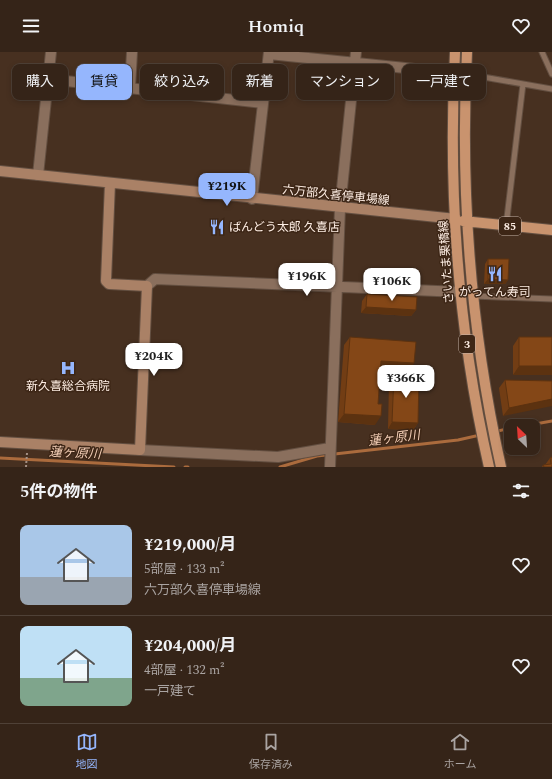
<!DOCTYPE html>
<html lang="ja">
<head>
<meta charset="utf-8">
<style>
	:root { --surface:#352418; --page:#403025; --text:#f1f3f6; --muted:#aaa4a2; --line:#4f4137; --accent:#95b6fd }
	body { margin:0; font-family:Spectral,"Noto Sans JP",serif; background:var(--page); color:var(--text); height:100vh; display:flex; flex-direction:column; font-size:15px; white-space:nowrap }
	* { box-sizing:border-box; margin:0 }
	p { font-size:13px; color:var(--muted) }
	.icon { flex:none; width:22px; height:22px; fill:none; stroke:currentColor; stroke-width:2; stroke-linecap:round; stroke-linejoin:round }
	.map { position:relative; height:415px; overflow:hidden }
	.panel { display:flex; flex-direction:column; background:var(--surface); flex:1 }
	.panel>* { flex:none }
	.hud { position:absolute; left:12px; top:12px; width:528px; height:36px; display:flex; gap:8px }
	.needle { width:26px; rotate:335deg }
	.controls { position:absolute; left:504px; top:367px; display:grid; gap:8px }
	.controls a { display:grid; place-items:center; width:36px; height:36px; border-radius:8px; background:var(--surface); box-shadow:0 2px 6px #0003,0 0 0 1px var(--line); font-size:20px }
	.price { position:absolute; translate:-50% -34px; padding:0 9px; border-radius:8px; background:#fff; color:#222; font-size:13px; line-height:26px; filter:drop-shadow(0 1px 2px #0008) }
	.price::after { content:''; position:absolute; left:50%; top:24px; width:12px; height:9px; margin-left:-6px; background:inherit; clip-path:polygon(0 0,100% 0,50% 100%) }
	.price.current { background:var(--accent); color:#111 }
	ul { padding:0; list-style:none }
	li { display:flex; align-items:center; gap:12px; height:100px; padding:0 20px }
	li+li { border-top:1px solid var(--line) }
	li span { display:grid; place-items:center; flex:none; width:112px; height:80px; border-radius:8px; color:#555 }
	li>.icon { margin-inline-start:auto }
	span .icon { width:48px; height:48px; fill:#fffc; stroke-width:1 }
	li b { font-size:17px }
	h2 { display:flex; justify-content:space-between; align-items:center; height:48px; padding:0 20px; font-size:17px }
	.tag { padding:0 14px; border-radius:8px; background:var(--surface); box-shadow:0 2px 6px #0003,0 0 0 1px var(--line); font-size:14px; line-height:36px }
	.tag.current { background:var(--accent); color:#111 }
	header { display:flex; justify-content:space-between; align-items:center; height:52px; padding:0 20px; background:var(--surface); font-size:18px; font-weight:600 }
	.tabs { display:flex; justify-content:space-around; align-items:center; height:56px; border-top:1px solid var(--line); background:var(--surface); font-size:11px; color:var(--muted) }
	.tabs a { display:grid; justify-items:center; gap:2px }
	.tabs .current { color:var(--accent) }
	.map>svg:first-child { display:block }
</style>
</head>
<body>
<header><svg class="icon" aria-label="menu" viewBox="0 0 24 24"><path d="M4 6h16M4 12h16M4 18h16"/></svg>Homiq<svg class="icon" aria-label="heart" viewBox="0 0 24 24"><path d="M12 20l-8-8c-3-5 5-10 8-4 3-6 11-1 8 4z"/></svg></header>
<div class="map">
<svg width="552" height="415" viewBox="0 0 552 415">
	<rect width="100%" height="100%" fill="#473020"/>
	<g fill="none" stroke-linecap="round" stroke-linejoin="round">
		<path stroke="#ab6b3d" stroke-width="3" d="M524,374L552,369
			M0,406L174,415
			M185,415H188
			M280,415L317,404L458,388L511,376"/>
		<g stroke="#634f41" stroke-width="7">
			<path id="lane" d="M542,0L552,22
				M466,22L552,37
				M506,174L523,32
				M473,244L552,247"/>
		</g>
		<g stroke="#634f41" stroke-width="12">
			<path id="street" d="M269,2L454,21
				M48,27L263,51
				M130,36L132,0
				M38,123L51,0
				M252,147L269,0
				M147,234L155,227L461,240
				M140,398L278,405L330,396
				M330,415L340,156L356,0"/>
		</g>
		<g stroke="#634f41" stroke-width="12">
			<path id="secondary" d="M0,119L456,167
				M0,390L140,398L147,234L109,232L106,229L110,131"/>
		</g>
		<g stroke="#634f41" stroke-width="12">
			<path id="primary" d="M455,0C448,138 458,280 489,415
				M467,0C460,138 471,280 501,415
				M463,169L552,178"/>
		</g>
		<path stroke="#a49084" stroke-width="2" stroke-dasharray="2 2" stroke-linecap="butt" d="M26,415L27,401"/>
		<use href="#lane" stroke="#8a6f5d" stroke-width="5"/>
		<use href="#street" stroke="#8a6f5d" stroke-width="10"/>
		<use href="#secondary" stroke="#aa8166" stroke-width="10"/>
		<use href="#primary" stroke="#c9936e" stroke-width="10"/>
	</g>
	<path fill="#723d14" d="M488,207L508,228L505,232H484L485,212Z
		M367,242L416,258L411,264L361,261L362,249Z
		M350,285L414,311L408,320L380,318L375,373L338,370L344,293Z
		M519,285H552L513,323V294Z
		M394,323L418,371L413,378L388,377L389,329Z
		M505,328L552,329L503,364L499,336Z
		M550,406L552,415H542L543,413H545Z"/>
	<path fill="#5c3210" d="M488,227L508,228L505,232H484Z
		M366,255L416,258L411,264L361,261Z
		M381,309L414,311L408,320L375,318Z
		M519,314H552V323H513Z
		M552,347V354L503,364L509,356Z
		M344,362L381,364L375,373L338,370Z
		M392,370L418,371L413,378L388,377Z"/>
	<path fill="#844717" stroke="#5c3210" d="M488,207H509L508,228L488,227Z
		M367,242L417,245L416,258L366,255Z
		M350,285L416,290L414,311L381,309L378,352H382L381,364L344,362Z
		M519,285H552V314H519Z
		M394,323H419L418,371L392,370Z
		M505,328L552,329V347L509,356Z
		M552,405V415H544L543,413L551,412L550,406Z"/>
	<defs>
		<g id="restaurant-bare" transform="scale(1.2)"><path d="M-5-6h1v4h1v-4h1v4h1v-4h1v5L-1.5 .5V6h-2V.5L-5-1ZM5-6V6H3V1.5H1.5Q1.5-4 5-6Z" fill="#95b6fd" stroke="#3d2616" stroke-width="2.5" paint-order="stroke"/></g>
		<g id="hospital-bare" transform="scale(1.2)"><path d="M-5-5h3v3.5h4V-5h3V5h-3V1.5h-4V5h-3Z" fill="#95b6fd" stroke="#3d2616" stroke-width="2.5" paint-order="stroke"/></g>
	</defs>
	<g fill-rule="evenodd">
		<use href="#restaurant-bare" x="217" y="175"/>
		<use href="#restaurant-bare" x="495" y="222"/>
		<use href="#hospital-bare" x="68" y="316"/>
	</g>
	<g text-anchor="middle" stroke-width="3" stroke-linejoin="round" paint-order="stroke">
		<g fill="#3d2616" stroke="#c3b1a6" stroke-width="1">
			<rect x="499" y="165" width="22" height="18" rx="3"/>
			<rect x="459" y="283" width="16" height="18" rx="3"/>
		</g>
		<g font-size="11" font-weight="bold" fill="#fdede3">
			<text x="510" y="178">85</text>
			<text x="467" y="296">3</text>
		</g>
		<g font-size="12" fill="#fdede3" stroke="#3d2616">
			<text transform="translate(336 143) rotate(6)" y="4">六万部久喜停車場線</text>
			<text transform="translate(446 210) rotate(-94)" y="4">さいたま栗橋線</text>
		</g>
		<g font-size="12" fill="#fdede3" stroke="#3d2616">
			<text x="229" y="179" text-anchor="start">ばんどう太郎 久喜店</text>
			<text x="495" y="244">がってん寿司</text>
			<text x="68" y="338">新久喜総合病院</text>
		</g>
		<g font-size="13" font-style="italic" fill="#f2cdb5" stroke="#3d2616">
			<text transform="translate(394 385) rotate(-7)" y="5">蓮ヶ原川</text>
			<text transform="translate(75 400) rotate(3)" y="5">蓮ヶ原川</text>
		</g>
	</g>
</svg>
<div class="controls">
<a><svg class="needle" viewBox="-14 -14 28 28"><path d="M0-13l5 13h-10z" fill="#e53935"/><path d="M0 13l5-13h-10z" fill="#aaa4a2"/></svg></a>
</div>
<b class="price current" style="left:227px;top:155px">¥219K</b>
<b class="price" style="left:307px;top:245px">¥196K</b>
<b class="price" style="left:392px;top:250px">¥106K</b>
<b class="price" style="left:154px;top:325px">¥204K</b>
<b class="price" style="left:406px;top:347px">¥366K</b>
<div class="hud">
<a class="tag">購入</a>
<a class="tag current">賃貸</a>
<a class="tag">絞り込み</a>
<a class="tag">新着</a>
<a class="tag">マンション</a>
<a class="tag">一戸建て</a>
</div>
</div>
<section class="panel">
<h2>5件の物件<svg class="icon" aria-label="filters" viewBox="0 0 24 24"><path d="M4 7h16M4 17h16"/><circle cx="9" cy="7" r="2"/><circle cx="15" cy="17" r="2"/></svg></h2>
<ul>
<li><span style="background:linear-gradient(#a9c7e8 65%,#9aa5b1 0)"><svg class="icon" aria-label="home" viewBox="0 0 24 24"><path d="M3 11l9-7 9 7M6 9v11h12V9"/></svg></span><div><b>¥219,000/月</b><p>5部屋 · 133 m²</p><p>六万部久喜停車場線</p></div><svg class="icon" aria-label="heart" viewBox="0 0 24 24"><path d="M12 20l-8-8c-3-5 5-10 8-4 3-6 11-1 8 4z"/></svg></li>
<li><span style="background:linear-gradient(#bfe0f5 65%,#7fa58c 0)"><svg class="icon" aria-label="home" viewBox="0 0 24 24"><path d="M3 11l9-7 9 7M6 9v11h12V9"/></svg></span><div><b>¥204,000/月</b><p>4部屋 · 132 m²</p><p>一戸建て</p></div><svg class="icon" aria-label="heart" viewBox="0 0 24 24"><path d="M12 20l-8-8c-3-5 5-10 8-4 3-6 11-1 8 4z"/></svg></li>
</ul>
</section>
<nav class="tabs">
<a class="current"><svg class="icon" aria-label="map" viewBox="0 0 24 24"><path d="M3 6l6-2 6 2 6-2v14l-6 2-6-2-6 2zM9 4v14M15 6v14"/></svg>地図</a>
<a><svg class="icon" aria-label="saved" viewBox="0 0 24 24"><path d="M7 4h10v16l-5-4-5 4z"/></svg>保存済み</a>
<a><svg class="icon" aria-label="home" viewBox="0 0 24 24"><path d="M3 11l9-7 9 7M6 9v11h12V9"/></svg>ホーム</a>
</nav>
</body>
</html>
